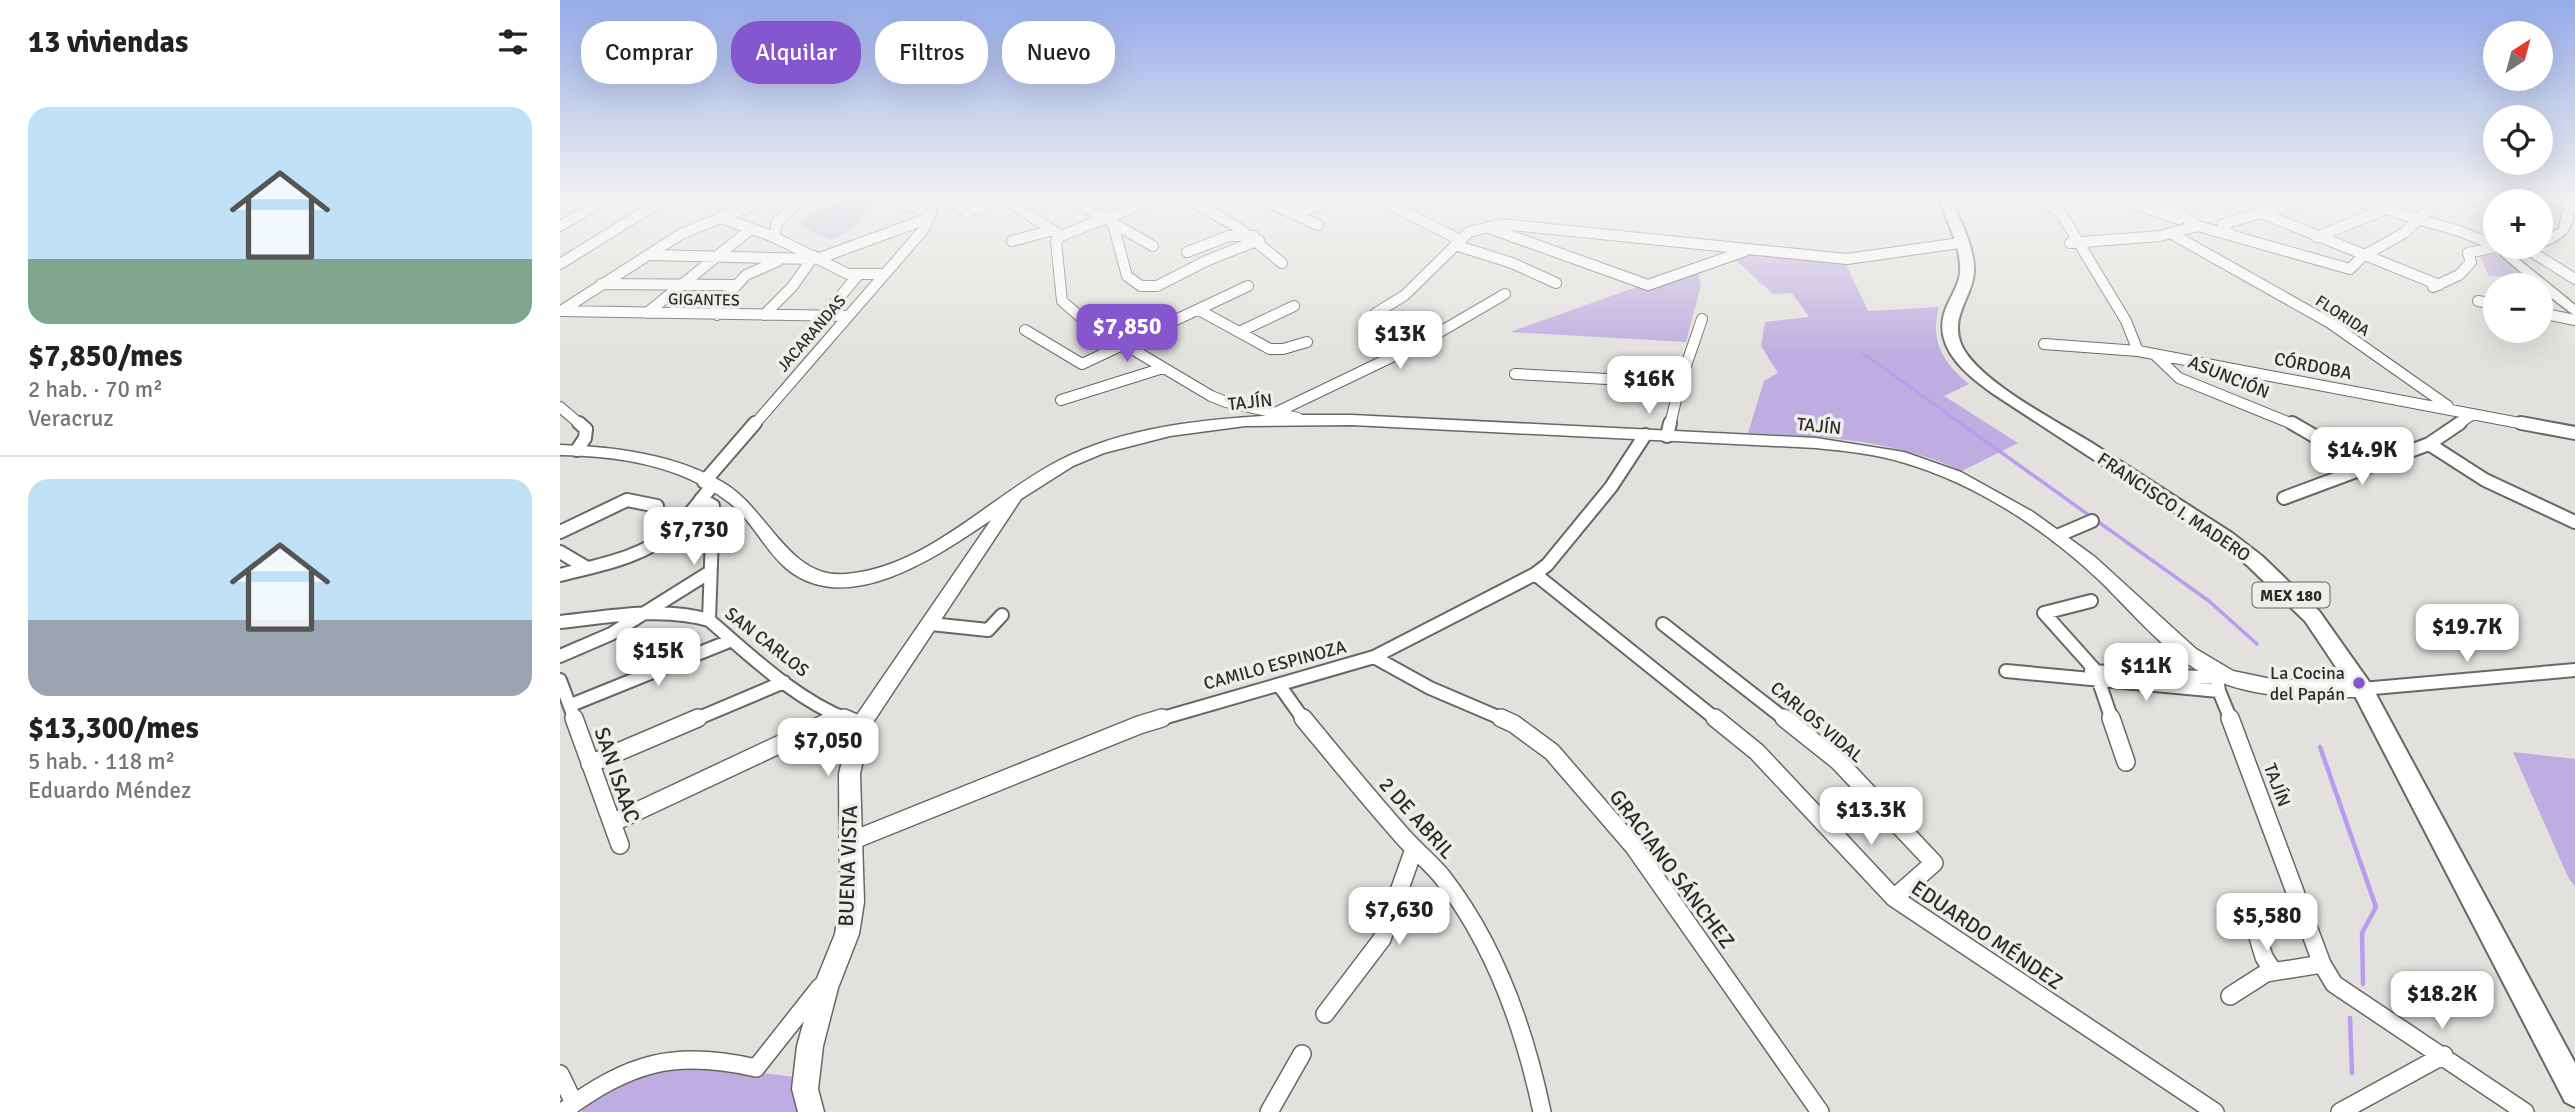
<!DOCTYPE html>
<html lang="es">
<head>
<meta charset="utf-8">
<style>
	:root { --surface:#fff; --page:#f2f2f2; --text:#222; --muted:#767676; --line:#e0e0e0; --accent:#8656cf }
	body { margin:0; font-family:Signika,sans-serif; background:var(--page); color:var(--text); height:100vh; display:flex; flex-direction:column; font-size:26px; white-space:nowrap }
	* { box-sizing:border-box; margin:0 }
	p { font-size:23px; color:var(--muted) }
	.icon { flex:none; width:38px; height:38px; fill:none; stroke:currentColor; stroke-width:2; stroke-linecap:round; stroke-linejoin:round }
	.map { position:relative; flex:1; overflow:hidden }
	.side { display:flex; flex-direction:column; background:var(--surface); width:560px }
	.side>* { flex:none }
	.guide { position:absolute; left:21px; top:21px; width:665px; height:63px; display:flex; gap:14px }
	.needle { width:46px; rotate:36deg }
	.controls { position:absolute; left:1923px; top:21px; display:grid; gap:14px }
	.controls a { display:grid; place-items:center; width:70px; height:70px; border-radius:50%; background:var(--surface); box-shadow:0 7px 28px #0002; font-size:35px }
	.price { position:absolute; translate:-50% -60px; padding:0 16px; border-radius:14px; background:#fff; color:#222; font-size:23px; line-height:46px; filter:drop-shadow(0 2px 4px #0008) }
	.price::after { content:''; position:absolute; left:50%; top:42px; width:21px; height:16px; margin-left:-10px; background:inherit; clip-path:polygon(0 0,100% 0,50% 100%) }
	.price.active { background:var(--accent); color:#fff }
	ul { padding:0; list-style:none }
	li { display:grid; align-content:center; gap:14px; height:371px; padding:0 28px }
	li+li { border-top:2px solid var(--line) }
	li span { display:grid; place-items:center; height:217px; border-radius:21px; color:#555 }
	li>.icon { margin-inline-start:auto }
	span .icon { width:126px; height:126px; fill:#fffc; stroke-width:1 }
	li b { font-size:30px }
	h2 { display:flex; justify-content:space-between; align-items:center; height:84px; padding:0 28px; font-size:30px }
	.pill { padding:0 24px; border-radius:28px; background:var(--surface); box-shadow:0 7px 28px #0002; font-size:24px; line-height:63px }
	.pill.active { background:var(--accent); color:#fff }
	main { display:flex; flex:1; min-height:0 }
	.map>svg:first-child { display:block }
</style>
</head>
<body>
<main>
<section class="side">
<h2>13 viviendas<svg class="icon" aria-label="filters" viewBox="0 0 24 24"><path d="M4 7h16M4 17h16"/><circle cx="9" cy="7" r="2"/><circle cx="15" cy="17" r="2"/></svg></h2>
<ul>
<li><span style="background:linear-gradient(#bfe0f5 70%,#7fa58c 0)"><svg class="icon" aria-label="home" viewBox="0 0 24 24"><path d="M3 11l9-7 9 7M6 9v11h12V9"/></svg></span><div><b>$7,850/mes</b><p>2 hab. · 70 m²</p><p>Veracruz</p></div></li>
<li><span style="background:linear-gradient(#bfe0f5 65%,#9aa5b1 0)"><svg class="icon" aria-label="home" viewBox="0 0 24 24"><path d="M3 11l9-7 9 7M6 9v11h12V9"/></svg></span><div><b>$13,300/mes</b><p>5 hab. · 118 m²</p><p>Eduardo Méndez</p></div></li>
</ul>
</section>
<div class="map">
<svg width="2015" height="1112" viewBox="0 0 2015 1112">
	<rect width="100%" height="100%" fill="#e2e1de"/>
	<path fill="#bdade0" d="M283,201H313L292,230L271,240L242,226C247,210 269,207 283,201Z
		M1180,252L1285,262L1308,311L1379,307C1370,341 1382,362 1409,384L1384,396L1458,443L1402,471C1333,440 1263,436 1188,433L1204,381L1218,373L1201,346L1205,322L1249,317L1232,293L1213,294L1170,255Z
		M1941,254L1968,278L1929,276L1920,256Z
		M1136,266L1141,285L1126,342L950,332Z
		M1953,752L2015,759V887L2008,877Z
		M120,1063L235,1077L240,1112H22L19,1103L61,1077Z"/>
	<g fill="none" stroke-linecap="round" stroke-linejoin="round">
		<path stroke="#b89dee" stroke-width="2.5" d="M1303,353L1403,425"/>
		<path stroke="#b89dee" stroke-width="3.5" d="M1400,423L1649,601L1697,644"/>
		<path stroke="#b89dee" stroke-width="4.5" d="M1760,747L1816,907L1802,933L1803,984
			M1790,1018L1792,1073"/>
		<g stroke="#676764" stroke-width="12">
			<path id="street-far2" d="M336,201L371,213
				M389,201L407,212L434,201
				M448,201L501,236
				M515,201L593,246
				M631,201L679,228L722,263
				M706,201L758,225
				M823,201L900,240
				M1487,201L1502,215L1566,321L1578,351
				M1566,201L1619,219
				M1798,201L1902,232L1936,246
				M1917,201L1936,205
				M1605,204L1638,226L1790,269L1803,256L1844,233L1878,201
				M1699,212L1879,285
				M736,215L769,201
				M159,217L214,237L288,274H325
				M553,224L567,276L581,286H597L648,260L699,240
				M0,226L34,206
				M929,228L1088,285L1185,251
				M1612,234L1770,323L1888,406
				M1672,235L1663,229V224L1742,201
				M501,236L496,241L502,301L525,321L651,396L666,402L738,418
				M501,236L589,201
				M214,237L217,222L239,201
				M1757,237L1821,211
				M452,241L493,230
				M1510,243L1600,236L1638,226
				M895,245L952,263L996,283
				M1964,247L2015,279
				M627,252L669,236H694
				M89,255L250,259
				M260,258L369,218
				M0,264L101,201
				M41,284L176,285
				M1873,287L1899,275L1911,262L1908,253L1936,247
				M1918,301L1936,304
				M639,310L710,349H723L747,342
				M1,311L121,234L203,201
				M2,311L286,316
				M87,313L192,228
				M1981,313L2015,320
				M157,315L156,308L186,275L218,261
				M204,315L232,287L254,256
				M264,316L298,275
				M837,329L816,313L845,295L909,232L941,224L1287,259L1400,243
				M465,330L522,364L688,286
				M679,332L734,306
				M1484,344L1578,351L1970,425
				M1595,355L1619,378L1735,425
				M955,374L1120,383
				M501,400L603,368
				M0,407L21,425
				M715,413L861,343L945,294
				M194,425L364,229L374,201
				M1110,425L1120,383L1142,319
				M1897,425L1913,414"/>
		</g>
		<g stroke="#676764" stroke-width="16">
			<path id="street-far1" d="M1732,423L1808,467
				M1961,423L2015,433
				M1107,436L1110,423
				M1869,444L1925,480L2015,522
				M17,450L25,438L26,429L19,423
				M144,482L195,423
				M1724,498L1869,444L1900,423
				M141,499L153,506L149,620
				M0,532L67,500L97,506
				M1497,536L1532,521
				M0,552L27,568
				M975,574L1157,720
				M0,575C39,565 82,558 113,531C128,518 140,500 153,485
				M1531,601L1484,613L1535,670L1552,720
				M0,622C49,617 101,606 149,620C192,657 235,699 288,720
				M371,624L428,630L442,615
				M1103,624L1226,720
				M0,656L51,634L150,572
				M814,657L870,688L945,720
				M1446,671L1659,691
				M1531,671L1657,678
				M1665,676L1657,678L1659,691L1671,720
				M0,680L15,720
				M719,685L744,720
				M1802,689L2015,670
				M11,705L172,640
				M134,720L224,682
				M272,720L277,718
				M596,720L814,657L975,574L987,565L1051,487L1085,435"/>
		</g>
		<g stroke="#676764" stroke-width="20">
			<path id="street" d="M14,718L60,845
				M284,718L300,725
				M743,718C777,759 811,801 846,840C858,853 872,864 883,878C935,945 965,1031 982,1112
				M941,718L954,724L992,752L1074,847L1260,1112
				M1155,718L1197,752L1334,898L1655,1112
				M1224,718L1278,761L1374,863L1334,898
				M1551,718L1566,762
				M1670,718L1762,964L1774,984L1965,1112
				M30,764L138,718
				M52,823L276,718
				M291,841L579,725L602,718
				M1698,937L1704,957L1713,971
				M1670,996L1706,973L1762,964
				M765,1014L822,939L854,849
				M0,1074L14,1103
				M2,1112C69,1063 113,1049 196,1068L260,987
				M709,1112L742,1054
				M1780,1112L1884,1055"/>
		</g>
		<g stroke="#676764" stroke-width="3">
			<path id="secondary" d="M2005,201H2015C2015,227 2006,240 1981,247V239L1999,228Z
				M1946,249L2015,305V316L1981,290V285H1976L1942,256L1940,253Z
				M722,415H792L1256,438L1344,452L1401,472L1473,512L1535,557L1636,649L1673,671L1716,680L1802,681L1809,684L1812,689L1809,694L1802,697C1754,697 1706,700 1660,682C1612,662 1576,616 1539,580C1485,529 1416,484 1345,463C1316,454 1286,451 1256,448L792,425L685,426L610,436L544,453L513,466L461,499L310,727L300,774L304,902L299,934L278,988L263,1046L258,1089L264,1112H238L232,1089L237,1046L253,988L275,934L280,902L279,774L290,725L431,520C379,555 288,619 227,569C204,550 192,519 167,501C119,465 59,456 0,455V445C55,447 115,454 164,483C208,509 229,580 286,574C368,567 430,496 500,460C567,426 647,419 722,415Z"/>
		</g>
		<g stroke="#676764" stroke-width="4">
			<path id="primary" d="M1380,201H1392C1401,223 1415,248 1414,272C1412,298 1390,316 1401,344C1416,380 1498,422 1532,443C1578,473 1625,503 1672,533L1702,556L1759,611L1810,683L2015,1063V1107L2005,1102L1794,694L1745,621L1688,566L1658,541L1435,395C1409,377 1374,350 1384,314C1388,300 1398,288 1400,274C1402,249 1388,224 1380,201Z"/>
		</g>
		<use href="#street-far2" stroke="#fff" stroke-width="10"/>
		<use href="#street-far1" stroke="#fff" stroke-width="12"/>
		<use href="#street" stroke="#fff" stroke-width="17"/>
		<use href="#secondary" fill="#fff" fill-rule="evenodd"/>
		<use href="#primary" fill="#fff" fill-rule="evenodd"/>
	</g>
	<linearGradient id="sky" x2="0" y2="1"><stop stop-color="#95abea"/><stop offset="0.56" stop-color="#f2f2f0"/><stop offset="1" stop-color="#f2f2f0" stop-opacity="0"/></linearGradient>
	<rect width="2015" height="357" fill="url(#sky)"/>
	<circle fill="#8656cf" stroke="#efeeeb" stroke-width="2.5" cx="1799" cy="683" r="7"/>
	<g text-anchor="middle" stroke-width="7" stroke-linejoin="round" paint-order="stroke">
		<g font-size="16" fill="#2b2b2a" stroke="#efeeeb">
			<text transform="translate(144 299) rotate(1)" y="6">GIGANTES</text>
			<text transform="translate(1783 315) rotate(33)" y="6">FLORIDA</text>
			<text transform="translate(251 333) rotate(-49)" y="6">JACARANDAS</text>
		</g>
		<rect fill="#efeeeb" stroke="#666664" stroke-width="2" x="1692.5" y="582.5" width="77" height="25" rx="5"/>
		<g font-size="16" font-weight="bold" fill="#2b2b2a">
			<text x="1731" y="601">MEX 180</text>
		</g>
		<g font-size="18" fill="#2b2b2a" stroke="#efeeeb">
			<text transform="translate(1753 366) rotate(11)" y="6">CÓRDOBA</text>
			<text transform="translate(1669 377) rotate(22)" y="6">ASUNCIÓN</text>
			<text transform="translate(690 402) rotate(-6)" y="6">TAJÍN</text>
			<text transform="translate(1259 426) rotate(6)" y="6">TAJÍN</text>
			<text transform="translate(1614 507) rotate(34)" y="6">FRANCISCO I. MADERO</text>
			<text transform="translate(207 642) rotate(38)" y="6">SAN CARLOS</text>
			<text transform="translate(715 665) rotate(-15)" y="6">CAMILO ESPINOZA</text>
			<text transform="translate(1257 722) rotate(40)" y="6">CARLOS VIDAL</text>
			<text transform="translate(1717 785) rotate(69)" y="6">TAJÍN</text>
		</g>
		<g font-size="18" fill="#2b2b2a" stroke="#efeeeb" text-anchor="end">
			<text x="1785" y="679">La Cocina<tspan x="1785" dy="21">del Papán</tspan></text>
		</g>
		<g font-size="21" fill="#2b2b2a" stroke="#efeeeb">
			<text transform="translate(57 775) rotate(71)" y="7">SAN ISAAC</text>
			<text transform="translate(857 818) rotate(48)" y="7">2 DE ABRIL</text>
			<text transform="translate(288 866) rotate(-88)" y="7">BUENA VISTA</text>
			<text transform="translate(1112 869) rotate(53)" y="7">GRACIANO SÁNCHEZ</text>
			<text transform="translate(1427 935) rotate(34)" y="7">EDUARDO MÉNDEZ</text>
		</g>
	</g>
</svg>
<div class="controls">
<a><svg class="needle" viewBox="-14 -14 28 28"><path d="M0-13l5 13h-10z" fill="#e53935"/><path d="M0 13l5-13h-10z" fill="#767676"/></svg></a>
<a><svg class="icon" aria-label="locate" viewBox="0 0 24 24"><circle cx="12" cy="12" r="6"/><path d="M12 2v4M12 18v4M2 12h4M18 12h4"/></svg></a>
<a>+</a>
<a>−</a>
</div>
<b class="price active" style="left:567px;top:364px">$7,850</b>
<b class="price" style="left:840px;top:371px">$13K</b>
<b class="price" style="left:1089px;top:416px">$16K</b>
<b class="price" style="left:1802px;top:487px">$14.9K</b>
<b class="price" style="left:134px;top:567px">$7,730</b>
<b class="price" style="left:1907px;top:664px">$19.7K</b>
<b class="price" style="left:98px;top:688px">$15K</b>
<b class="price" style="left:1586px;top:703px">$11K</b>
<b class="price" style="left:268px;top:778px">$7,050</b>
<b class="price" style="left:1311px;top:847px">$13.3K</b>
<b class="price" style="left:839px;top:947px">$7,630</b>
<b class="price" style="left:1707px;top:953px">$5,580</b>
<b class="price" style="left:1882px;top:1031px">$18.2K</b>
<div class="guide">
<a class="pill">Comprar</a>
<a class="pill active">Alquilar</a>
<a class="pill">Filtros</a>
<a class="pill">Nuevo</a>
</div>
</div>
</main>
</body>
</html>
